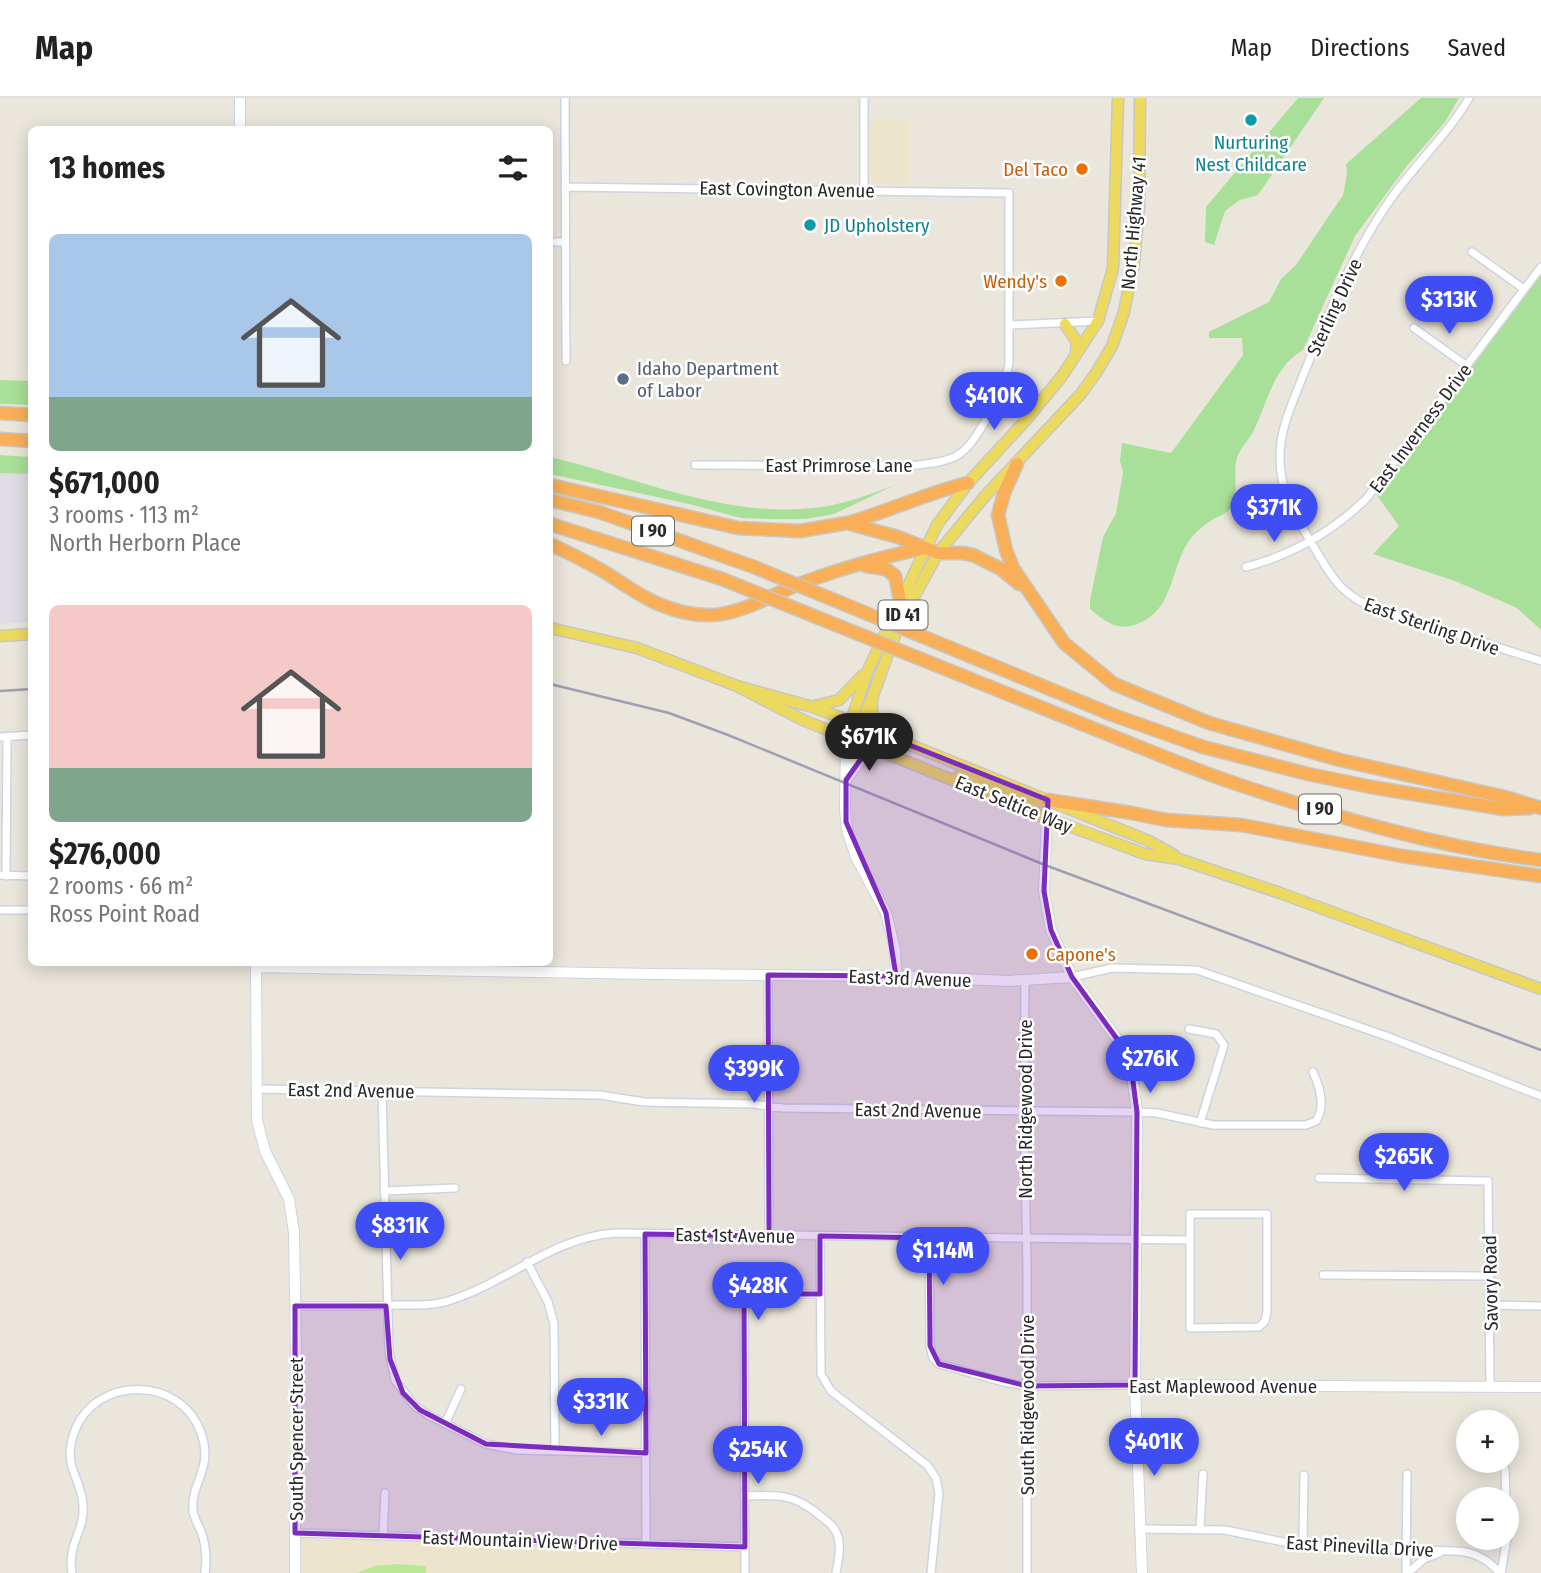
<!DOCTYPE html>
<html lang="en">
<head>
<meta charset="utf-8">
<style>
	:root { --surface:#fff; --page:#f2f2f2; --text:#222; --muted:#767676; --line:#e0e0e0; --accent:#3f4df4 }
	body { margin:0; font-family:"Fira Sans Condensed",sans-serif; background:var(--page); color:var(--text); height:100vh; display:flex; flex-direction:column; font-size:26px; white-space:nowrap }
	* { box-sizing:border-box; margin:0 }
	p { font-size:23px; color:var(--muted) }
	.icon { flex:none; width:38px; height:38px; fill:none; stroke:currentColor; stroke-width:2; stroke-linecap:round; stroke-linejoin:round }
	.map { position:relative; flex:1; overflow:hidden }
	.details { position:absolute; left:28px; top:28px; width:525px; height:840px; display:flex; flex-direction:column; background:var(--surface); border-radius:10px; box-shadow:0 4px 18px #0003 }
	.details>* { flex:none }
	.fabs { position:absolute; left:1456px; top:1312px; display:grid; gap:14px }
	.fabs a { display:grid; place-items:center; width:63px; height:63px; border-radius:50%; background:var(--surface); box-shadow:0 4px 18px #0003; font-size:35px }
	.price { position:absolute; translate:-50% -60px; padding:0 16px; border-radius:24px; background:var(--accent); color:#fff; font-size:23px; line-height:46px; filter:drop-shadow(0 2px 4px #0008) }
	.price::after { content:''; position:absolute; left:50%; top:42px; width:21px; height:16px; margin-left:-10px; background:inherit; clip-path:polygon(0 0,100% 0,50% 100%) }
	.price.active { background:#222; color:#fff }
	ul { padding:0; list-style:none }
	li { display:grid; align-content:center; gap:14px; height:371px; padding:0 21px }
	li span { display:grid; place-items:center; height:217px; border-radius:10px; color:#555 }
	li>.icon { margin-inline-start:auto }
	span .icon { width:126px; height:126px; fill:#fffc; stroke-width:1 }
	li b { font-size:30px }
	h2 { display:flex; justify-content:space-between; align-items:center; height:84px; padding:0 21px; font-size:30px }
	header { display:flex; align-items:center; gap:42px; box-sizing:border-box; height:98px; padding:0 35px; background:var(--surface); border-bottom:2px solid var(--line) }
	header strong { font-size:33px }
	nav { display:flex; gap:38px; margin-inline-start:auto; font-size:24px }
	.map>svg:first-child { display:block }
</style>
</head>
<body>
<header>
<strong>Map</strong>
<nav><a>Map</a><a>Directions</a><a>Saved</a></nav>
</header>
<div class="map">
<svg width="1541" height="1475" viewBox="0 0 1541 1475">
	<rect width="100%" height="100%" fill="#ebe6db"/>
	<path fill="#dfdce3" d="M0,374L31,375V524L0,526Z"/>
	<path fill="#ece5cb" d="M910,20V87L874,85L870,76V21Z
		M295,1435L745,1449L744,1475H295Z"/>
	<path fill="#a9e099" d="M1298,0H1324L1258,97L1240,102L1225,113L1214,147L1205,144L1206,109Z
		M1421,0H1459L1445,24L1406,69L1355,138L1303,252C1273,270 1269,301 1254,332C1249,343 1238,351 1236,364C1233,380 1240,395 1230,411C1227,416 1218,418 1212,422C1203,428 1195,434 1189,443C1170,470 1174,513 1137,526C1117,534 1105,523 1090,511V502L1103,439L1116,415L1123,375L1120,363L1122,345L1171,355L1243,257L1242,240H1209V234L1269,204L1281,181L1296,167L1343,97L1347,75L1346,66Z
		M1541,177V532L1517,510L1455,483L1373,456L1399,428L1376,396Z
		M0,282L31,283V307L0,306Z
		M0,357L31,359V376L0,375Z
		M550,359C640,380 727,422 822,409C847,405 871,396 895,387L834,416L805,421H772L741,420L689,406L550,376Z"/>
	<path fill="#bbe795" d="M398,1466L426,1468V1475H356L375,1468Z"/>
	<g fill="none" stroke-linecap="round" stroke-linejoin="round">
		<g stroke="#d0d2e2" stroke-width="10">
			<path id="street" d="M565,0L566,263
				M1469,0C1447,38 1413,68 1388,105C1352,157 1326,221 1302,280C1292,306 1279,333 1280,361C1280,393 1295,418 1311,444C1331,478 1341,499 1380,512L1541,563
				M565,89L1009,95V266C1004,289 978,345 958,357C944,365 925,366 909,368L695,367
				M864,92V0
				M550,144H565
				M1472,154L1524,191
				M1010,227L1098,223
				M1414,230L1467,268
				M1246,469C1291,457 1332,434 1366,401L1541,169
				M0,639L32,637
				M0,777L32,778
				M6,778L7,639
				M0,812H32
				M768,877L769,1138
				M1072,879L1112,870L1197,872L1386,938L1541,998
				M1025,883L1024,1012L1027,1169V1475
				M1189,931L1216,936L1224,947L1200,1025
				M256,991L600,997L644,1004L753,1006L783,1010L1137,1014L1157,1015L1213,1027H1306L1316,1023C1326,1008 1320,989 1313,974
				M382,993L389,1253L395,1282L414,1307L428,1317L486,1346L517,1352L646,1355
				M1319,1080L1488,1083L1490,1288
				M384,1093L455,1090
				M1190,1116H1267V1214L1265,1223L1259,1229L1190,1230Z
				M645,1136L646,1446
				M820,1138L821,1276L831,1293L927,1367L936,1380L939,1395L931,1475
				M929,1140L930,1248L933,1260L939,1266L1003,1284L1027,1288L1135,1287
				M527,1164L548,1204L554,1226L555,1353
				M1323,1177L1490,1178
				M1491,1207L1541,1208
				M295,1208C329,1208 364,1208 398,1207C415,1207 435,1208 451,1202C510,1183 551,1140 615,1135L1190,1142
				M445,1326L461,1291
				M1505,1371L1506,1402
				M744,1398C777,1397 792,1395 818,1416C825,1422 834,1427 837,1436C842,1448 838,1463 836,1475
				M1507,1419V1436
				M1141,1431L1225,1432L1303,1448L1455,1453
				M1200,1431L1203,1376
				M295,1435L745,1449
				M383,1438L385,1395
				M1303,1448L1304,1377
				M1451,1453C1471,1452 1487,1460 1500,1475
				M72,1475C67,1446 85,1432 83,1408C82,1379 62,1371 74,1335C94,1277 181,1277 201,1335C214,1371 190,1385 193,1413C194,1420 198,1427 201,1433C206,1447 207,1460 205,1475
				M745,1475L744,1204L749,1198L756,1196H820
				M1406,1475L1407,1376
				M1408,1475L1424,1461L1439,1455
				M1501,1475L1507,1440"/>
		</g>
		<g stroke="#d0d2e2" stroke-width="12">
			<path id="secondary" d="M240,0V32
				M846,638L845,711L847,732L856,759L886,815L895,851L896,878
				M849,671L853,641
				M846,682C856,667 863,655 882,654
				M1047,720L1044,793L1051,832L1072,879L1120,945L1132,976L1137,1014L1135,1287L1142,1475
				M256,864L257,1022L265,1053L289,1101L294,1134L298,1382L295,1412V1475
				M256,869L653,876L896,878L1008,883L1072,879
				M1135,1287L1541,1289"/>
		</g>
		<g stroke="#c7c7c7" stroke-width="13">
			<path id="primary" d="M1065,226L1077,244L1076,254
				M550,530L637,550L737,588L809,608L851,623L1149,743L1174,757
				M0,538L32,536
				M737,588L803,622L1047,720L1145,756L1179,761L1280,795L1541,891
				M872,602C871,617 873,625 884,634
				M814,608L839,602L863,577
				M846,638L868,572L937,427L968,385L1025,323L1062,278L1098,223L1113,170L1118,0
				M853,641L872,600L899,526L938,455L985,398L1080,297L1096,275L1112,248L1124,214L1134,164L1139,109L1140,0
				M958,678L1031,704L1045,703"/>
		</g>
		<g stroke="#c7c7c7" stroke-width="15">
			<path id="highway" d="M0,315L32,317
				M0,341L32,343
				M1017,366L1004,395L998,417L1006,452L1013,470L1064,545L1114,586L1209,625L1340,662L1505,699L1541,710
				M550,387L738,430L800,433L847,425L898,439L938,455H962L973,457L1001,471L1019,486
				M550,402L599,414L754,469
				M848,425C889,413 927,395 968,385
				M550,426L722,481
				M550,446C569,455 588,464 606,475C624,486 642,500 661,507C727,534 754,501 813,481C849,468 887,458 925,450
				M866,468L886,471L895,478L900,502
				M1113,617L1203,649L1308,676L1371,689L1504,711L1530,710
				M1107,636C1148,652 1189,670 1231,684C1331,718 1436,749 1541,762
				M1048,702L1132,715L1166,722L1241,727L1402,758L1541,778"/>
		</g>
		<use href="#street" stroke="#fff" stroke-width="7"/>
		<use href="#secondary" stroke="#fff" stroke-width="10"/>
		<use href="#primary" stroke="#ecda5f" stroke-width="10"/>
		<use href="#highway" stroke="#f9af58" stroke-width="12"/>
		<path stroke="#9e9fb3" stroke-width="2.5" d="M550,586L669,615L728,637L1045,767L1541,952
			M0,593L32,591"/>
		<g stroke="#c7c7c7" stroke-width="15" stroke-linecap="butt">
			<path id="highway-bridge" d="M754,469L1113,617
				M722,481L1107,636"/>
		</g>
		<use href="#highway-bridge" stroke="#f9af58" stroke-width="12"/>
	</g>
	<path fill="#7b2cbf" fill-opacity="0.2" stroke="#7b2cbf" stroke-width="5" stroke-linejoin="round" d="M859,627L1048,702L1044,793L1051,832L1072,879L1120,945L1132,976L1137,1014L1135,1287L1027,1288L939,1266L930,1248L929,1140L820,1138V1196H744L745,1449L295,1435V1208H386L390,1261L403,1295L420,1312L486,1346L646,1355L645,1136L769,1138L768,877L896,878L886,815L846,724V682L870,648L853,641Z"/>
	<g fill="#0f9aa8" stroke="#fff" stroke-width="2.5">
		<circle cx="1251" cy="22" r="7"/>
		<circle cx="810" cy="127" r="7"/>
	</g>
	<g fill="#e8710a" stroke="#fff" stroke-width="2.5">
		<circle cx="1082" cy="71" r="7"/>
		<circle cx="1061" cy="183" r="7"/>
		<circle cx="1032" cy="856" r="7"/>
	</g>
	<circle fill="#5c6f8a" stroke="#fff" stroke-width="2.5" cx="623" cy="281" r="7"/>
	<g text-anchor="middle" stroke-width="5" stroke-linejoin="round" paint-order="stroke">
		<g fill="#fff" stroke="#696969" stroke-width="2">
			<rect x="632" y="418.5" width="42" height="29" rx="5"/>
			<rect x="878.5" y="502.5" width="49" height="29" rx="5"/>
			<rect x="1299" y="696.5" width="42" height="29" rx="5"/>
		</g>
		<g font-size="18" font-weight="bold" fill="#292929">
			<text x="653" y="439">I 90</text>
			<text x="903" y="523">ID 41</text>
			<text x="1320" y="717">I 90</text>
		</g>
		<g font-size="19" fill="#0d838f" stroke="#fff">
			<text x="1251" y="51">Nurturing<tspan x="1251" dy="22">Nest Childcare</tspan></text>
			<text x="824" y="134" text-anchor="start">JD Upholstery</text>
		</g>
		<g font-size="19" fill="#c56008" stroke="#fff" text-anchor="end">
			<text x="1068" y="78">Del Taco</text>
			<text x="1047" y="190">Wendy's</text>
			<text x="1046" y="863" text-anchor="start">Capone's</text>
		</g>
		<g font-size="19" fill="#292929" stroke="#fff">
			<text transform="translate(787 91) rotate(1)" y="7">East Covington Avenue</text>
			<text transform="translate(1133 125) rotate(-85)" y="7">North Highway 41</text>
			<text transform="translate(1334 209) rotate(-65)" y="7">Sterling Drive</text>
			<text transform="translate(1420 330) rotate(-53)" y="7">East Inverness Drive</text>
			<text x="839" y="374">East Primrose Lane</text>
			<text transform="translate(1432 528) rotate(19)" y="7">East Sterling Drive</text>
			<text transform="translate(1014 706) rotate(22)" y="7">East Seltice Way</text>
			<text transform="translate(910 880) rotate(2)" y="7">East 3rd Avenue</text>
			<text transform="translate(351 992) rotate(1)" y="7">East 2nd Avenue</text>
			<text transform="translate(1025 1011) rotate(-90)" y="7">North Ridgewood Drive</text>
			<text transform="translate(918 1012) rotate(1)" y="7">East 2nd Avenue</text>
			<text transform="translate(735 1137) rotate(1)" y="7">East 1st Avenue</text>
			<text transform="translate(1490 1185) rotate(-91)" y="7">Savory Road</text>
			<text x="1223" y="1295">East Maplewood Avenue</text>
			<text transform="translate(1027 1307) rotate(-90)" y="7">South Ridgewood Drive</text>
			<text transform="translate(296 1341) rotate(-90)" y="7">South Spencer Street</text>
			<text transform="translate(520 1442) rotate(2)" y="7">East Mountain View Drive</text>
			<text transform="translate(1360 1448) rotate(3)" y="7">East Pinevilla Drive</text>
		</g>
		<g font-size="19" fill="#4e5e75" stroke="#fff" text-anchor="start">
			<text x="637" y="277">Idaho Department<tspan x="637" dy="22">of Labor</tspan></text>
		</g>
	</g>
</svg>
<div class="fabs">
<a>+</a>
<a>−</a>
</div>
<b class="price" style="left:1449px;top:238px">$313K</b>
<b class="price" style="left:994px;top:334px">$410K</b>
<b class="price" style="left:1274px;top:446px">$371K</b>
<b class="price active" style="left:869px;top:675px">$671K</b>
<b class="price" style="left:1150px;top:997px">$276K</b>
<b class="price" style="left:754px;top:1007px">$399K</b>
<b class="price" style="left:1404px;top:1095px">$265K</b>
<b class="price" style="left:400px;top:1164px">$831K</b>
<b class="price" style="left:943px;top:1189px">$1.14M</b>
<b class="price" style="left:758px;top:1224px">$428K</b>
<b class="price" style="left:601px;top:1340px">$331K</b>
<b class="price" style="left:1154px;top:1380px">$401K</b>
<b class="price" style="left:758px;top:1388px">$254K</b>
<section class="details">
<h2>13 homes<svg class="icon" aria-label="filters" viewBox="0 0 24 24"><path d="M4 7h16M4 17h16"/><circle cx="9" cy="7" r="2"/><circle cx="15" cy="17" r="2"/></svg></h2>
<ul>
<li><span style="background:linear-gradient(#a9c7e8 75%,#7fa58c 0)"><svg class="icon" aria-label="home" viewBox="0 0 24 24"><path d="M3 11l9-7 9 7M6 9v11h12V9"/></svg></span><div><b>$671,000</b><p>3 rooms · 113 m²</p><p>North Herborn Place</p></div></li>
<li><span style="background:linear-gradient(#f6c9c9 75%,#7fa58c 0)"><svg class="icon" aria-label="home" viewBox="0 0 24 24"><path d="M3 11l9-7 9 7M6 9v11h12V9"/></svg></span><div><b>$276,000</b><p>2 rooms · 66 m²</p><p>Ross Point Road</p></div></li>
</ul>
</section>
</div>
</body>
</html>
